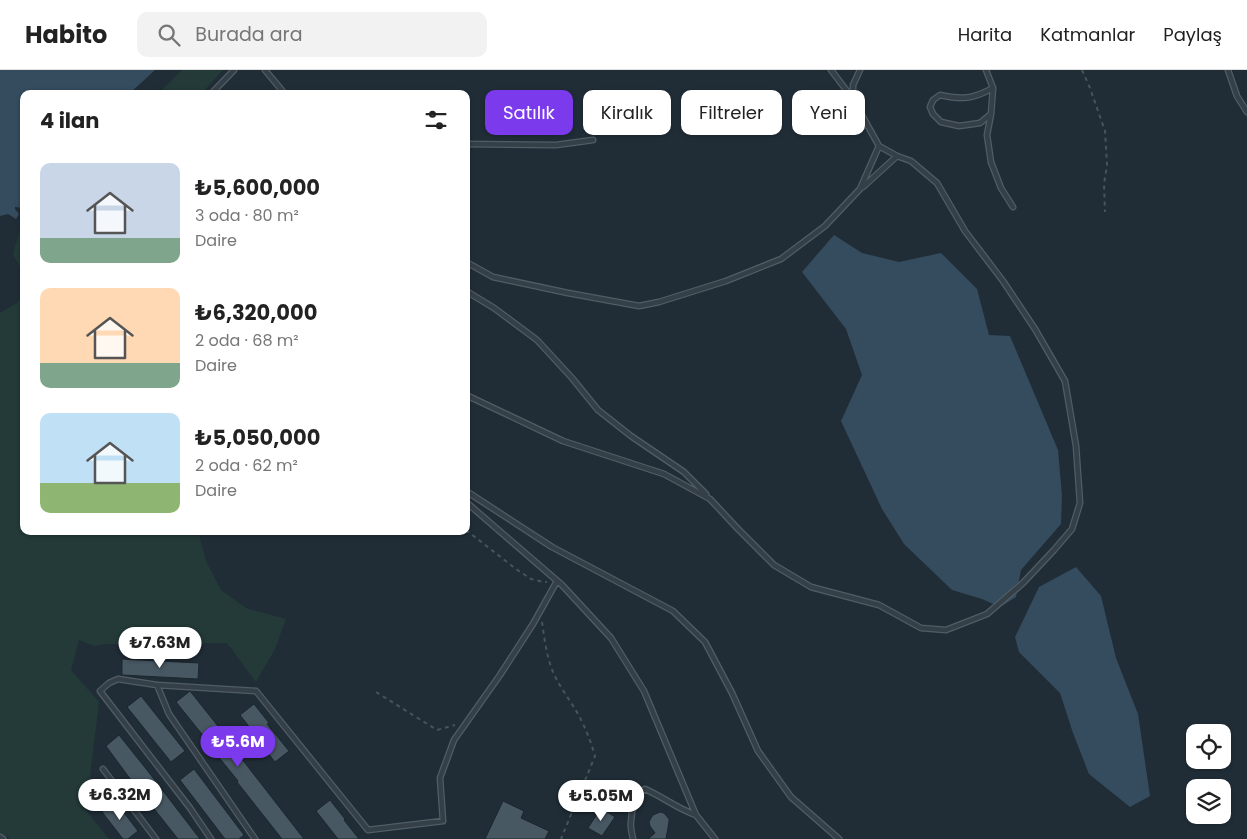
<!DOCTYPE html>
<html lang="tr">
<head>
<meta charset="utf-8">
<style>
	:root { --surface:#fff; --page:#f2f2f2; --text:#222; --muted:#767676; --line:#e0e0e0; --accent:#7c3aed }
	body { margin:0; font-family:Poppins,sans-serif; background:var(--page); color:var(--text); height:100vh; display:flex; flex-direction:column; font-size:19px; white-space:nowrap }
	* { box-sizing:border-box; margin:0 }
	p { font-size:16px; color:var(--muted) }
	.icon { flex:none; width:28px; height:28px; fill:none; stroke:currentColor; stroke-width:2; stroke-linecap:round; stroke-linejoin:round }
	.map { position:relative; flex:1; overflow:hidden }
	.details { position:absolute; left:20px; top:20px; width:450px; height:445px; display:flex; flex-direction:column; background:var(--surface); border-radius:10px; box-shadow:0 1px 4px #0004 }
	.details>* { flex:none }
	.guide { position:absolute; left:485px; top:20px; width:475px; height:45px; display:flex; gap:10px }
	.buttons { position:absolute; left:1186px; top:654px; display:grid; gap:10px }
	.buttons a { display:grid; place-items:center; width:45px; height:45px; border-radius:10px; background:var(--surface); box-shadow:0 1px 4px #0004; font-size:25px }
	.price { position:absolute; translate:-50% -42px; padding:0 11px; border-radius:18px; background:#fff; color:#222; font-size:16px; line-height:32px; filter:drop-shadow(0 1px 2px #0008) }
	.price::after { content:''; position:absolute; left:50%; top:30px; width:15px; height:11px; margin-left:-8px; background:inherit; clip-path:polygon(0 0,100% 0,50% 100%) }
	.price.active { background:var(--accent); color:#fff }
	ul { padding:0; list-style:none }
	li { display:flex; align-items:center; gap:15px; height:125px; padding:0 20px }
	li span { display:grid; place-items:center; flex:none; width:140px; height:100px; border-radius:10px; color:#555 }
	li>.icon { margin-inline-start:auto }
	span .icon { width:60px; height:60px; fill:#fffc; stroke-width:1 }
	li b { font-size:21px }
	h2 { display:flex; justify-content:space-between; align-items:center; height:60px; padding:0 20px; font-size:21px }
	.tag { padding:0 18px; border-radius:10px; background:var(--surface); box-shadow:0 1px 4px #0004; font-size:18px; line-height:45px }
	.tag.active { background:var(--accent); color:#fff }
	header { display:flex; align-items:center; gap:30px; box-sizing:border-box; height:70px; padding:0 25px; background:var(--surface); border-bottom:1px solid var(--line) }
	header strong { font-size:24px }
	nav { display:flex; gap:28px; margin-inline-start:auto; font-size:18px }
	.search { width:350px; height:45px; background:var(--page); display:flex; align-items:center; gap:12px; box-sizing:border-box; padding:0 18px; border-radius:10px; color:var(--muted); font-size:19px }
	.map>svg:first-child { display:block }
</style>
</head>
<body>
<header>
<strong>Habito</strong>
<div class="search"><svg class="icon" aria-label="search" viewBox="0 0 24 24"><circle cx="10" cy="10" r="6"/><path d="M15 15l6 6"/></svg>Burada ara</div>
<nav><a>Harita</a><a>Katmanlar</a><a>Paylaş</a></nav>
</header>
<div class="map">
<svg width="1247" height="769" viewBox="0 0 1247 769">
	<rect width="100%" height="100%" fill="#202d37"/>
	<path fill="#233a38" d="M182,0H223L201,24H158Z
		M24,145V205L13,184Z
		M24,219V461H198L206,491L221,520L246,538L286,549L275,579L256,612L227,573L106,574L94,576L79,570L71,600L99,632L86,740L109,769H11L0,763V243L18,232Z"/>
	<path fill="#344c5e" d="M0,0H155L129,24H24V138L15,137V139L19,144L16,149L8,144L0,146Z
		M834,165L862,183L899,192L941,183L977,219L989,265L1010,266L1058,380L1062,426L1061,454L1021,500L1016,527L1000,537L982,529L952,520L904,474L882,439L841,351L862,305L846,259L802,202Z
		M1076,497L1101,526L1116,588L1138,644L1150,726L1130,737L1089,704L1073,663L1060,623L1019,582L1015,567L1039,517Z"/>
	<path fill="#485863" stroke="#1b262e" d="M122,589L199,593L198,609L122,605Z
		M190,621L225,665L224,666L245,693L304,769H282L237,712L238,711L217,685L218,684L176,632Z
		M141,626L185,681L171,692L127,637Z
		M254,634L269,653L267,654L289,681L275,692L260,673L261,672L240,645Z
		M119,665L147,700L200,769H178L128,706L106,676Z
		M194,699L244,765L239,769H225L180,710Z
		M330,730L345,749L344,750L359,769H338L316,741Z
		M115,731L138,761L128,769H123L102,742Z
		M503,731L524,741L521,748L549,761L545,769H485Z
		M601,738L615,747L602,766L588,758Z
		M660,742L664,743L669,749V752L666,769H648L655,763L650,756L649,752L651,748L653,745Z"/>
	<g fill="none" stroke-linecap="round" stroke-linejoin="round">
		<g stroke="#515d65" stroke-width="7">
			<path id="service" d="M265,0L285,24
				M986,0L993,18L991,44L980,53L959,56L941,52L933,44L930,37L933,30L940,25C962,30 973,29 993,18
				M1228,0L1237,26L1247,42
				M211,24L234,0
				M853,29V15L860,0
				M991,44L987,65L991,92L1001,118L1013,137
				M466,74L556,75L593,70
				M863,117L897,86
				M466,192L493,207L568,223L639,236L659,232L726,211L781,189L825,156L860,119L879,76
				M466,221L494,238L537,270L572,308L598,340L631,366L684,402L706,424
				M466,325L563,371L664,404L710,429L738,459L774,495L811,517L879,535L921,558L946,560L987,544L1023,513L1054,480L1072,459L1080,433L1076,376L1065,311L1035,259L1003,211L965,161L937,113L911,91L897,86L879,76L853,29L831,0
				M466,421L552,477L673,541L705,572L732,623L758,681L791,727L839,769
				M466,432L562,515L611,568L644,621L696,745L715,769
				M157,615L169,644L255,769
				M103,699L156,769
				M0,767L3,769
				M211,769L190,738L100,621L109,613L118,609L157,615L256,621L368,760L443,751L440,708L454,670L500,605L533,554L557,511
				M633,769C632,764 630,758 631,752C631,742 635,724 645,719C663,727 678,739 696,745"/>
		</g>
		<path stroke="#425756" stroke-width="2" stroke-dasharray="4 4" stroke-linecap="butt" d="M1082,0L1090,18L1105,61L1107,95L1104,114L1105,142
			M466,460L516,499L531,509L543,512H547
			M542,552C544,567 547,588 553,602C560,618 571,631 579,646C586,659 591,672 595,686L561,769
			M376,622L437,660L455,655"/>
		<use href="#service" stroke="#343f48" stroke-width="4.5"/>
	</g>
</svg>
<div class="buttons">
<a><svg class="icon" aria-label="locate" viewBox="0 0 24 24"><circle cx="12" cy="12" r="6"/><path d="M12 2v4M12 18v4M2 12h4M18 12h4"/></svg></a>
<a><svg class="icon" aria-label="layers" viewBox="0 0 24 24"><path d="M12 4l9 5-9 5-9-5zM3 14l9 5 9-5"/></svg></a>
</div>
<b class="price" style="left:160px;top:599px">₺7.63M</b>
<b class="price active" style="left:238px;top:698px">₺5.6M</b>
<b class="price" style="left:120px;top:751px">₺6.32M</b>
<b class="price" style="left:601px;top:752px">₺5.05M</b>
<div class="guide">
<a class="tag active">Satılık</a>
<a class="tag">Kiralık</a>
<a class="tag">Filtreler</a>
<a class="tag">Yeni</a>
</div>
<section class="details">
<h2>4 ilan<svg class="icon" aria-label="filters" viewBox="0 0 24 24"><path d="M4 7h16M4 17h16"/><circle cx="9" cy="7" r="2"/><circle cx="15" cy="17" r="2"/></svg></h2>
<ul>
<li><span style="background:linear-gradient(#c9d6e8 75%,#7fa58c 0)"><svg class="icon" aria-label="home" viewBox="0 0 24 24"><path d="M3 11l9-7 9 7M6 9v11h12V9"/></svg></span><div><b>₺5,600,000</b><p>3 oda · 80 m²</p><p>Daire</p></div></li>
<li><span style="background:linear-gradient(#ffd9b3 75%,#7fa58c 0)"><svg class="icon" aria-label="home" viewBox="0 0 24 24"><path d="M3 11l9-7 9 7M6 9v11h12V9"/></svg></span><div><b>₺6,320,000</b><p>2 oda · 68 m²</p><p>Daire</p></div></li>
<li><span style="background:linear-gradient(#bfe0f5 70%,#8fb573 0)"><svg class="icon" aria-label="home" viewBox="0 0 24 24"><path d="M3 11l9-7 9 7M6 9v11h12V9"/></svg></span><div><b>₺5,050,000</b><p>2 oda · 62 m²</p><p>Daire</p></div></li>
</ul>
</section>
</div>
</body>
</html>
